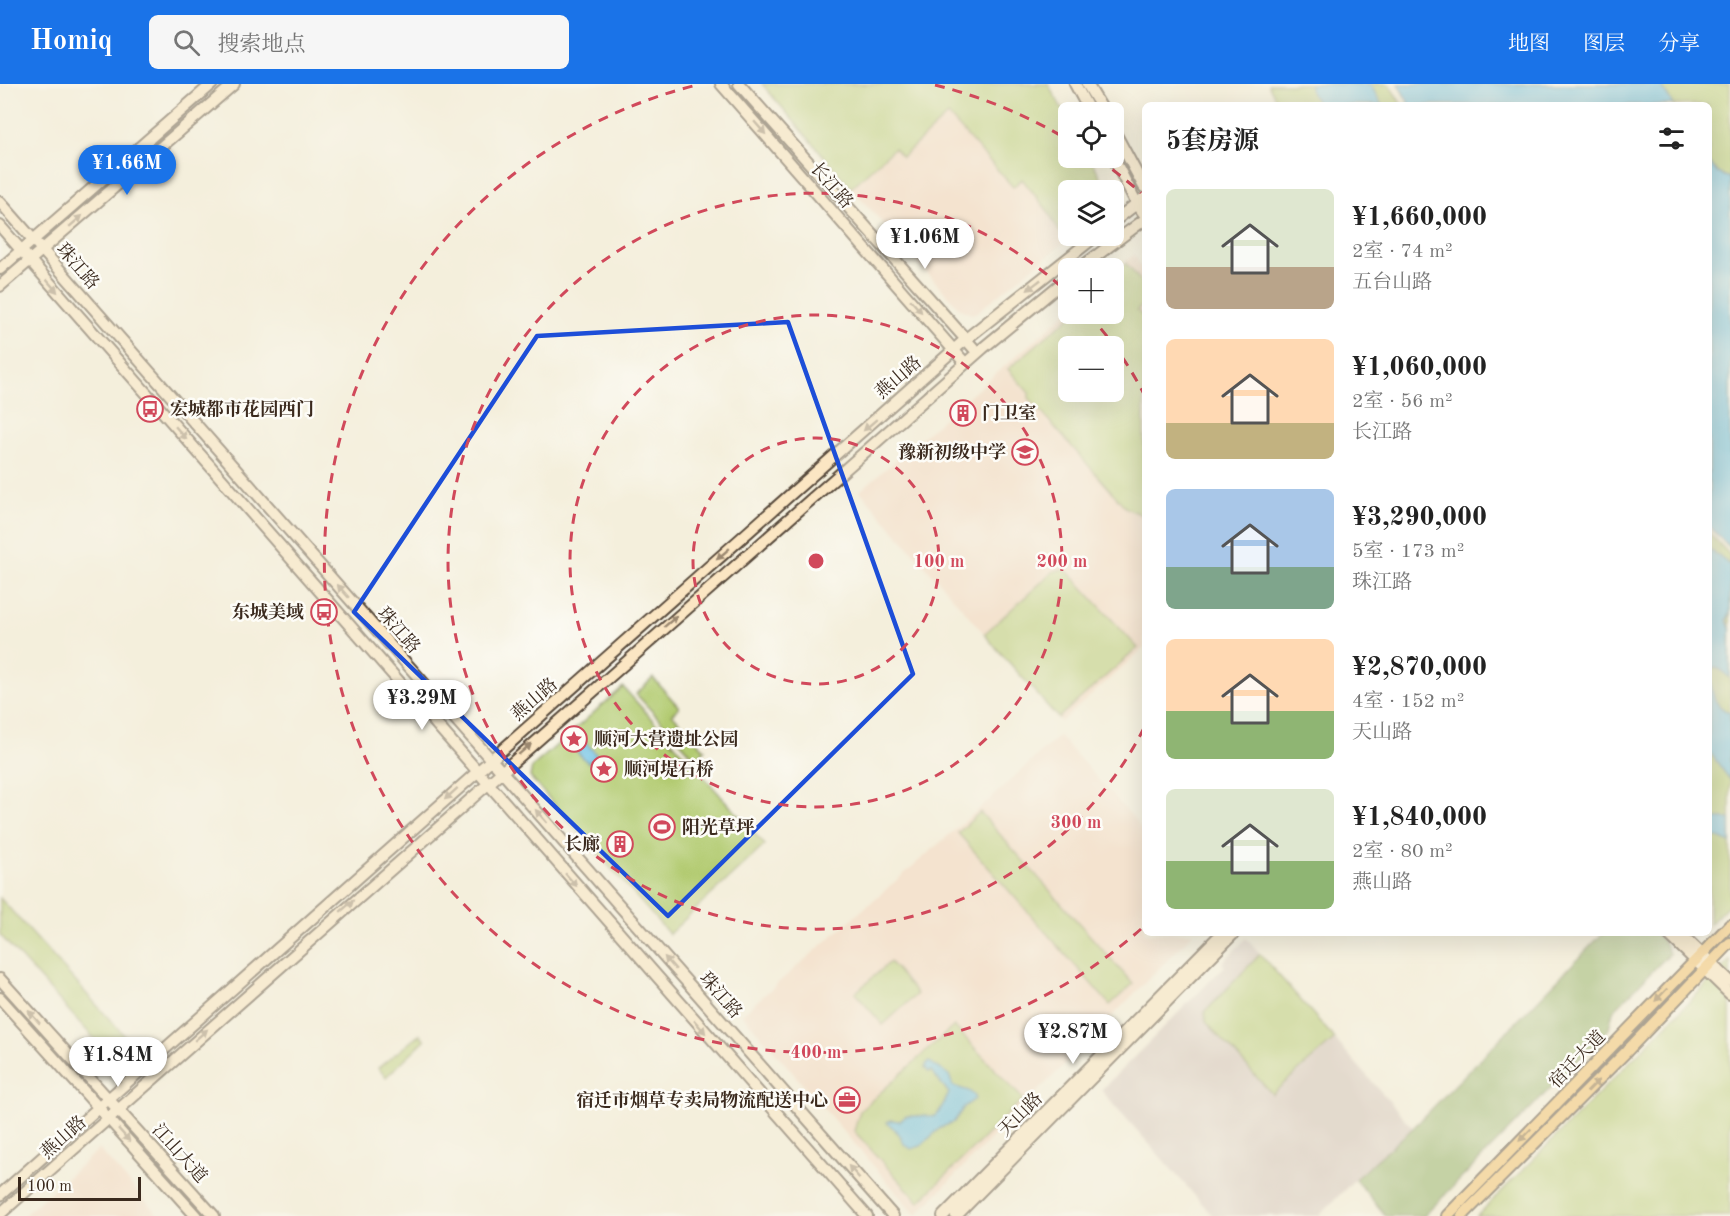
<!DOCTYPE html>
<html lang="zh">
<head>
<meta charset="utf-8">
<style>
	:root { --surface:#fff; --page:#f6f6f6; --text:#222; --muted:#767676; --accent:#1a73e8 }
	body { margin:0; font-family:"Old Standard TT","Noto Serif SC",serif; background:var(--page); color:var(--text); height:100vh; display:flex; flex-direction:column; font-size:22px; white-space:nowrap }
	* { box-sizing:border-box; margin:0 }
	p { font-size:20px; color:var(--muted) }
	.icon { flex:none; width:33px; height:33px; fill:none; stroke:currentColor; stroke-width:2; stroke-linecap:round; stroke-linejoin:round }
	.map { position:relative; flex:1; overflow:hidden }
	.details { position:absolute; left:1142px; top:18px; width:570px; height:834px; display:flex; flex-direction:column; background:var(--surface); border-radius:9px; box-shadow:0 6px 24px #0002 }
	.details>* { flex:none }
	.tools { position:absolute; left:1058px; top:18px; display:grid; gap:12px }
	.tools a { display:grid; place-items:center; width:66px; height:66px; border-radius:9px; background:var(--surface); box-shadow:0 6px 24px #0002; font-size:30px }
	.scale { position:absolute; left:18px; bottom:15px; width:123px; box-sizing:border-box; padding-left:6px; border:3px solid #3b2a1e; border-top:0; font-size:16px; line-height:21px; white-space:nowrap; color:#3b2a1e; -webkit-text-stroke:4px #fdfcf7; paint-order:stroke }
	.price { position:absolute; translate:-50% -51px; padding:0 14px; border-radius:21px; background:#fff; color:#222; font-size:20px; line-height:39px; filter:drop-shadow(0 2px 3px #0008) }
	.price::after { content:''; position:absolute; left:50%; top:36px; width:18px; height:14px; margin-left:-9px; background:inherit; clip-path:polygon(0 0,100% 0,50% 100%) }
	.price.on { background:var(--accent); color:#fff }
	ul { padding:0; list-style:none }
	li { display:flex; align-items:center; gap:18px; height:150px; padding:0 24px }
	li span { display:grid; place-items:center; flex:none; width:168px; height:120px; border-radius:9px; color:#555 }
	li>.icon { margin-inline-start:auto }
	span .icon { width:72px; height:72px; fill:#fffc; stroke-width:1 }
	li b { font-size:26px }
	h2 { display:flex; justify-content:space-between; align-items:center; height:72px; padding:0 24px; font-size:26px }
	header { display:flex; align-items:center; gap:36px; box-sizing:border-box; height:84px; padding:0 30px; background:var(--accent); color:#fff }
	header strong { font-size:28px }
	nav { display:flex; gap:33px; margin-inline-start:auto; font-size:21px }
	.search { width:420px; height:54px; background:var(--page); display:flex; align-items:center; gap:15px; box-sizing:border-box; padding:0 21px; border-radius:9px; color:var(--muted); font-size:22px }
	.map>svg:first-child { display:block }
</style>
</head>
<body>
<header>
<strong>Homiq</strong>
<div class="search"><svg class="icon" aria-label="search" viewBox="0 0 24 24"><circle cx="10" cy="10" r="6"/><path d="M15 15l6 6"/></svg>搜索地点</div>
<nav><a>地图</a><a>图层</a><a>分享</a></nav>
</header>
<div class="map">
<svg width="1730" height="1132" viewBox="0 0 1730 1132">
	<rect width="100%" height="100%" fill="#fdfcf7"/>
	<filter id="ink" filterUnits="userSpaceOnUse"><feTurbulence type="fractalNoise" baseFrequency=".0167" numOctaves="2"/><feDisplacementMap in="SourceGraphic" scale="12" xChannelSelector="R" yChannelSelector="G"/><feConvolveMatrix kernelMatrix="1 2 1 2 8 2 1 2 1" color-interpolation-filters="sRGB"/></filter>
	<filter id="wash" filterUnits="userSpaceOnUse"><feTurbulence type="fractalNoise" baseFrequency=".008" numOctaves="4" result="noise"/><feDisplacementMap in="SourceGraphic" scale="24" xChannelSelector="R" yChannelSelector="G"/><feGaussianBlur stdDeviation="1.35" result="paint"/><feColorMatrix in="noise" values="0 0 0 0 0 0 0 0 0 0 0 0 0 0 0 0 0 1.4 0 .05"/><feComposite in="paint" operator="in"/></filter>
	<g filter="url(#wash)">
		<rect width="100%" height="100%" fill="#f4efdc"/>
		<path fill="#f3d4be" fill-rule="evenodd" d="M948,31L1013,102L1021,95L1047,126L1065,158L977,228L972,230L960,225L851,104L895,64L903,72Z
			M1134,171L1144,189V564L1061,638L860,407L1068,227V230H1113V188ZM1068,262H1113V308H1068Z
			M1059,652L1138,739L1144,749V849H1194L916,1131L742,930L980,724Z
			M99,1065L159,1132H23Z"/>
		<path fill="#cfc0ba" d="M1246,854L1413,1044L1355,1095L1319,1132H1213L1101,1006L1225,882L1222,879Z"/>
		<path fill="#b2cb71" stroke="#767a48" stroke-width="1.5" fill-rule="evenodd" d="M762,0H1048L1068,35V74H1090L1108,106H1068V152H1073L1065,158L1047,126L1022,95L1013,103L948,31L902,73L894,64L851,104Z
			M1268,0H1389L1402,21H1279Z
			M1660,0H1730V94L1717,89L1709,76L1708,21H1673Z
			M1126,179L1144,201V220L1137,226L1144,234V432L1126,424L1029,314V309L1008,285L1073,230H1113V191ZM1068,262H1113V308H1068Z
			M1708,448L1730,471V819L1709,841Z
			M1059,486H1065L1070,490L1138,564L1058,634L984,550L1054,487Z
			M653,594L679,623L672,630L705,666L696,675L636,610Z
			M623,603L765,761L669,850L530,693L532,683Z
			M980,728L1133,900L1110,921L958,749Z
			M0,814L131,959L113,973L109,971L0,851Z
			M1260,870L1335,955L1272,1010L1206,938L1205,928Z
			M1730,876V1132H1477L1698,909Z
			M890,878L917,910L883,941L855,909Z
			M954,942L1023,1015L919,1118L854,1047L860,1027Z
			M420,950L425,956L386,993L378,984Z"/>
		<path fill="#8daf63" stroke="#646c40" stroke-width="1.5" d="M1603,849H1656L1666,861L1669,870L1613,927L1609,945L1424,1132H1386L1355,1095L1413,1044Z"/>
		<path fill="#66bee3" stroke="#507480" stroke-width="1.5" d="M1310,0H1370L1382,21H1318L1310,6Z
			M1398,0H1660L1673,21H1410Z
			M1708,76L1717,89L1730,94V464L1709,442Z
			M1709,466L1720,472L1728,480L1730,478V528L1727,536L1730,545V594L1719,585L1710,583C1711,600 1711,624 1730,628V696L1709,667Z
			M586,659L597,671L588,679L577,668Z
			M1709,729L1715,735H1730V759L1709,750Z
			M930,978L949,991L953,1002L969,1007L975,1012V1015L964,1023L954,1038L940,1044L921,1062L911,1065L904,1060L899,1050L887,1038L891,1036L900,1037L906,1032H935L939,1028L949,1009L931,987L929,988L925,984L927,979Z"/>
	</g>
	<g filter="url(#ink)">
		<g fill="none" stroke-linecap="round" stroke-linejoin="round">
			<g stroke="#57483a" stroke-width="14">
				<path id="secondary" d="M721,0L965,279
					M739,0L977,268
					M1075,0L1090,28
					M1087,0L1104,28
					M1113,45L1144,103
					M1113,73L1137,120L1144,130
					M0,118L893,1132
					M1113,138L1144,114
					M0,142L867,1132
					M1080,184L1144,136
					M0,185L212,0
					M0,202L234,0
					M1667,849L1730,910
					M1680,849L1730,897
					M0,895L214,1132
					M0,914L196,1132
					M0,1111L966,255L1096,152
					M0,1130L983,264L1068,194
					M943,1132L1222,849
					M956,1132L1234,849"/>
			</g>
			<g stroke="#57483a" stroke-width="14">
				<path id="primary" d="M1447,1132L1730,841
					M1462,1132L1627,967L1730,859"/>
			</g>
			<use href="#secondary" stroke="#fbe6c3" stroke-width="10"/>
			<use href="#primary" stroke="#f4c16a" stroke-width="10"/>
		</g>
		<defs><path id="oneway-solid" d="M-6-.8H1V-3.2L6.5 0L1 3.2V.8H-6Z" transform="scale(1.5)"/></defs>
		<g fill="#9b8870">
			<use href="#oneway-solid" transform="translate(760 44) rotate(49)"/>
			<use href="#oneway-solid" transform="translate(76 137) rotate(-41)"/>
			<use href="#oneway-solid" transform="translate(1034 201) rotate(142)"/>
			<use href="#oneway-solid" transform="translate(52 202) rotate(49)"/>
			<use href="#oneway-solid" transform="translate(916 222) rotate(49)"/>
			<use href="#oneway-solid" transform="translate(870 341) rotate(139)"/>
			<use href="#oneway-solid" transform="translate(181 349) rotate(49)"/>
			<use href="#oneway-solid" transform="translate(723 470) rotate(139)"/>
			<use href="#oneway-solid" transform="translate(343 507) rotate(-131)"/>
			<use href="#oneway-solid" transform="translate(671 537) rotate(-41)"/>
			<use href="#oneway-solid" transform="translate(525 665) rotate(-41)"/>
			<use href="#oneway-solid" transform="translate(451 710) rotate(138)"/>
			<use href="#oneway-solid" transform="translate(541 732) rotate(-131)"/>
			<use href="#oneway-solid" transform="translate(571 796) rotate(49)"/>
			<use href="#oneway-solid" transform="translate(347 822) rotate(-41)"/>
			<use href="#oneway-solid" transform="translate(670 879) rotate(-131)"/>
			<use href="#oneway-solid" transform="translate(34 933) rotate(-132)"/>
			<use href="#oneway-solid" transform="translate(700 943) rotate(49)"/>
			<use href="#oneway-solid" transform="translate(201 951) rotate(-41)"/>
			<use href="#oneway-solid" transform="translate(124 1051) rotate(48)"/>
			<use href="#oneway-solid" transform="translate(854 1088) rotate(-131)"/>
		</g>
		<g fill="#8e6e40">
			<use href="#oneway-solid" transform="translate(1661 911) rotate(134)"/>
			<use href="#oneway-solid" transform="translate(1593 1002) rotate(-45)"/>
			<use href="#oneway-solid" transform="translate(1525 1051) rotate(134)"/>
		</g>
	</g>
	<path d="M0 0H1730V1132H0ZM788,238L913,590L668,832L354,528L537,252Z" fill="#f4efdc" fill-opacity=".55" fill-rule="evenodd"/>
	<path fill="none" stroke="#1d4ed8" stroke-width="4.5" stroke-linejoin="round" d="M788,238L913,590L668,832L354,528L537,252Z"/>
	<g fill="none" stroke="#d1495b" stroke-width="3" stroke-dasharray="10 8">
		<circle cx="816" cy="477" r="123"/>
		<circle cx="816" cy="477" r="246"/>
		<path d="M1144 644A368 368 0 1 1 1067 208M1089 231A368 368 0 0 1 1144 310"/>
		<path d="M1141 845A491 491 0 1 1 697 1M935 1A491 491 0 0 1 1065 54M1098 75A491 491 0 0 1 1141 109"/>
	</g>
	<defs>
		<g id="bus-ring" transform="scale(1.35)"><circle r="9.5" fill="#fdfcf7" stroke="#d1495b" stroke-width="1.5"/><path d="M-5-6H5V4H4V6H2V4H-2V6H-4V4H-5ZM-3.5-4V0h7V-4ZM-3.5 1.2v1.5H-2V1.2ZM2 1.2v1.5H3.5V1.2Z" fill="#d1495b"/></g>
		<g id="building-ring" transform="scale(1.35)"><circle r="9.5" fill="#fdfcf7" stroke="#d1495b" stroke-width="1.5"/><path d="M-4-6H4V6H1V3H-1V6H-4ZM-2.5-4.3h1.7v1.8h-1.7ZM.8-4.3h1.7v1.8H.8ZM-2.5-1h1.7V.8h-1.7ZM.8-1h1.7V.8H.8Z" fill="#d1495b"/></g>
		<g id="school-ring" transform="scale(1.35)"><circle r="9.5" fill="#fdfcf7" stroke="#d1495b" stroke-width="1.5"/><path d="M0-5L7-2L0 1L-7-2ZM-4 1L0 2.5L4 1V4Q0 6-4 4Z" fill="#d1495b"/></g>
		<g id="sight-ring" transform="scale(1.35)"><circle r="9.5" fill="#fdfcf7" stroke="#d1495b" stroke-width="1.5"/><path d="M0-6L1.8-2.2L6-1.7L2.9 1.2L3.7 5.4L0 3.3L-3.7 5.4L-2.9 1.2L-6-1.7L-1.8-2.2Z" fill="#d1495b"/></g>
		<g id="stadium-ring" transform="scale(1.35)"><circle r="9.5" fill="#fdfcf7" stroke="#d1495b" stroke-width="1.5"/><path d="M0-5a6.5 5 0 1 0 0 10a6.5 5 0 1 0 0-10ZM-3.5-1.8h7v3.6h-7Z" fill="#d1495b"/></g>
		<g id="office-ring" transform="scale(1.35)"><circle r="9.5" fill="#fdfcf7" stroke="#d1495b" stroke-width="1.5"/><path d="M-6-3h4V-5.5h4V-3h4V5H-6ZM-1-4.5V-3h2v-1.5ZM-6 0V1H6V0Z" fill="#d1495b"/></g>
	</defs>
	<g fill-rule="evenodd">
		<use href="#bus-ring" x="150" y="325"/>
		<use href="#building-ring" x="963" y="329"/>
		<use href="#school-ring" x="1025" y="368"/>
		<use href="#bus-ring" x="324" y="528"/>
		<use href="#sight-ring" x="574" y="655"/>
		<use href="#sight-ring" x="604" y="685"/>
		<use href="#stadium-ring" x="662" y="743"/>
		<use href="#building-ring" x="620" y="760"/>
		<use href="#office-ring" x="847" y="1016"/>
	</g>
	<g text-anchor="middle" stroke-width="5" stroke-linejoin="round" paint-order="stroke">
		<g font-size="18" fill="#3b2a1e" stroke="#fdfcf7">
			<text transform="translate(832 101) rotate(49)" y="6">长江路</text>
			<text transform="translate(78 182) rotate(49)" y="6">珠江路</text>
			<text transform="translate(898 293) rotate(-41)" y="6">燕山路</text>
			<text transform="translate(399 546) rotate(49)" y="6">珠江路</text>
			<text transform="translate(534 615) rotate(-41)" y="6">燕山路</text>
			<text transform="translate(721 911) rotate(49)" y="6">珠江路</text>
			<text transform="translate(1577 975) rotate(-46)" y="6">宿迁大道</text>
			<text transform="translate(1020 1030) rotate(-45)" y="6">天山路</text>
			<text transform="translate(63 1053) rotate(-42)" y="6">燕山路</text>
			<text transform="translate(180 1069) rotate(48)" y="6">江山大道</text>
		</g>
		<g font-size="18" font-weight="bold" fill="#3b2a1e" stroke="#fdfcf7" text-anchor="start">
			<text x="170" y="331">宏城都市花园西门</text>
			<text x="982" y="335">门卫室</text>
			<text x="1006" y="374" text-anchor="end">豫新初级中学</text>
			<text x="304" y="534" text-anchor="end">东城美域</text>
			<text x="594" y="661">顺河大营遗址公园</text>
			<text x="624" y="691">顺河堤石桥</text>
			<text x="682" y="749">阳光草坪</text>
			<text x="600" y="766" text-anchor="end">长廊</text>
			<text x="828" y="1022" text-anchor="end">宿迁市烟草专卖局物流配送中心</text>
		</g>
	</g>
	<circle cx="816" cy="477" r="9" fill="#d1495b" stroke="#fdfcf7" stroke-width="3"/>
	<g font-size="18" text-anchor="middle" font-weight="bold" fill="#d1495b" stroke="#fdfcf7" stroke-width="5" stroke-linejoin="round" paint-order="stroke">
		<text x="939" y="483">100 m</text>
		<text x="1062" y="483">200 m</text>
		<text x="1076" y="744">300 m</text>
		<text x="816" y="974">400 m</text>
	</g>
</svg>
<div class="tools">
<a><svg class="icon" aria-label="locate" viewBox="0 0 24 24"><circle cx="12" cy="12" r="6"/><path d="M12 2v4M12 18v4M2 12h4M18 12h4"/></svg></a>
<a><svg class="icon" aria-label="layers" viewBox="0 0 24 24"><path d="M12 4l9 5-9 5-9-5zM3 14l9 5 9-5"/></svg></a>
<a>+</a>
<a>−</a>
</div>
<div class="scale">100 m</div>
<b class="price on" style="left:127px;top:112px">¥1.66M</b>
<b class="price" style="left:925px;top:186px">¥1.06M</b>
<b class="price" style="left:422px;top:647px">¥3.29M</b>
<b class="price" style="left:1073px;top:981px">¥2.87M</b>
<b class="price" style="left:118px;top:1004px">¥1.84M</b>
<section class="details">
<h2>5套房源<svg class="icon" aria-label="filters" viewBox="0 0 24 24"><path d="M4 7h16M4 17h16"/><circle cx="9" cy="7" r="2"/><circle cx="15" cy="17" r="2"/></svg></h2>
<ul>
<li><span style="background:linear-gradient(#dfe7d0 65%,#b9a48a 0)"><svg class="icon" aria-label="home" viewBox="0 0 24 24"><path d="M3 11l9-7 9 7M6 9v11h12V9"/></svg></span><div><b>¥1,660,000</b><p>2室 · 74 m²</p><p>五台山路</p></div></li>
<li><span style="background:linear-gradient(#ffd9b3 70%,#c2b280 0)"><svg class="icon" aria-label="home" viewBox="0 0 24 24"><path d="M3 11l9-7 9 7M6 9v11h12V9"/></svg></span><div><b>¥1,060,000</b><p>2室 · 56 m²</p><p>长江路</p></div></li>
<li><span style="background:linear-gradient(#a9c7e8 65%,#7fa58c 0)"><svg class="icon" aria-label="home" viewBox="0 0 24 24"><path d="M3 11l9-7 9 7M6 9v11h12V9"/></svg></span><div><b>¥3,290,000</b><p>5室 · 173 m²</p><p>珠江路</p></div></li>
<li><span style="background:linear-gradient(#ffd9b3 60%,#8fb573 0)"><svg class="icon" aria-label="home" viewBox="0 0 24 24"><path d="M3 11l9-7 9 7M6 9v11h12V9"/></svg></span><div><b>¥2,870,000</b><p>4室 · 152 m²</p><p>天山路</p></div></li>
<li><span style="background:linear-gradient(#dfe7d0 60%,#8fb573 0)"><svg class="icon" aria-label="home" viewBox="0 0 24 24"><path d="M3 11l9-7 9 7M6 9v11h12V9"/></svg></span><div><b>¥1,840,000</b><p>2室 · 80 m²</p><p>燕山路</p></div></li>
</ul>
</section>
</div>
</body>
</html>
